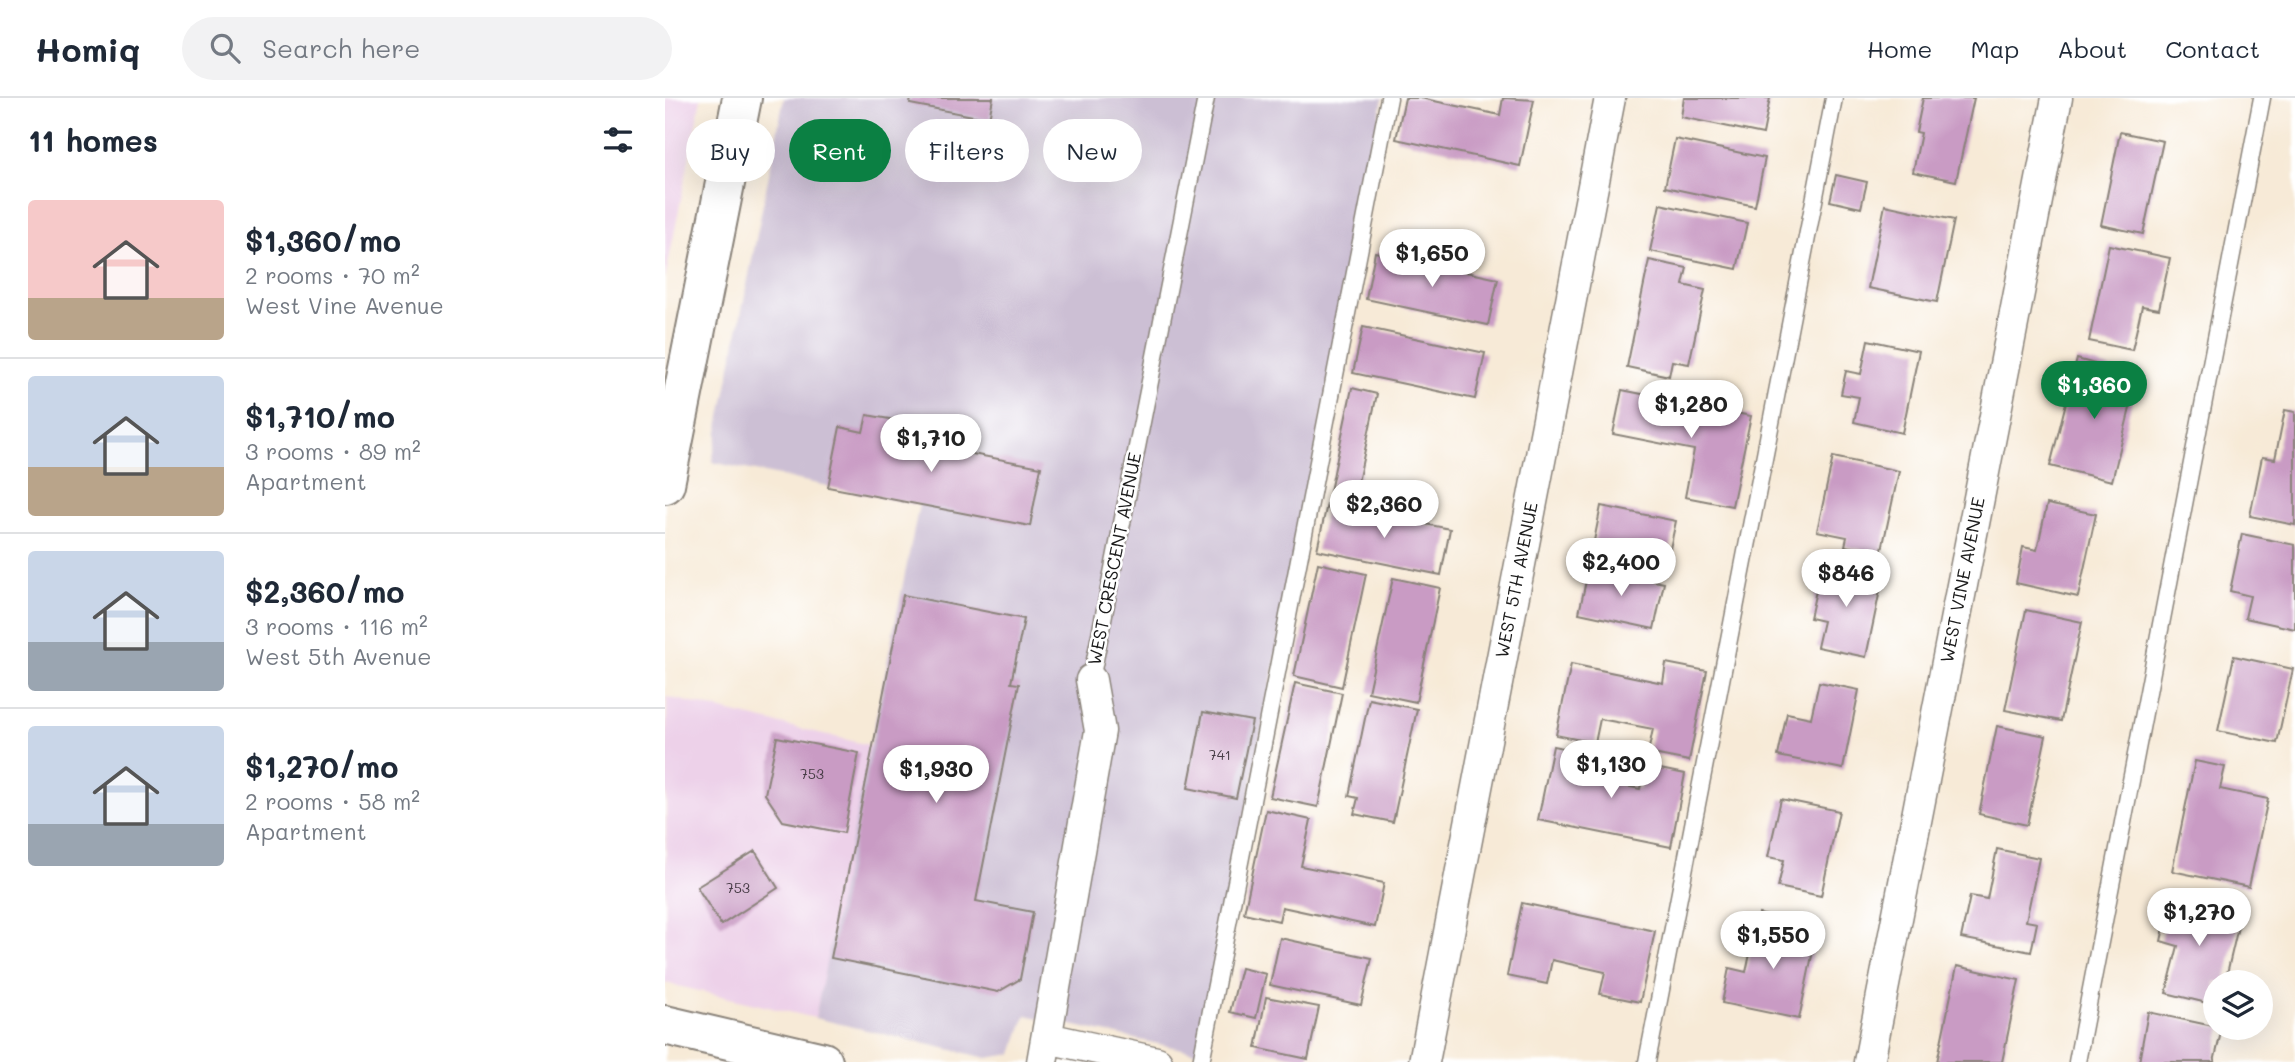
<!DOCTYPE html>
<html lang="en">
<head>
<meta charset="utf-8">
<style>
	:root { --surface:#fff; --page:#f2f2f3; --text:#1f2937; --muted:#747a83; --line:#e0e1e3; --accent:#0b8043 }
	body { margin:0; font-family:Mali,sans-serif; background:var(--page); color:var(--text); height:100vh; display:flex; flex-direction:column; font-size:26px; white-space:nowrap }
	* { box-sizing:border-box; margin:0 }
	p { font-size:23px; color:var(--muted) }
	.icon { flex:none; width:38px; height:38px; fill:none; stroke:currentColor; stroke-width:2; stroke-linecap:round; stroke-linejoin:round }
	.map { position:relative; flex:1; overflow:hidden }
	.side { display:flex; flex-direction:column; background:var(--surface); width:665px }
	.side>* { flex:none }
	.banner { position:absolute; left:21px; top:21px; width:665px; height:63px; display:flex; gap:14px }
	.tools { position:absolute; left:1538px; top:872px; display:grid; gap:14px }
	.tools a { display:grid; place-items:center; width:70px; height:70px; border-radius:50%; background:var(--surface); box-shadow:0 7px 28px #0002; font-size:35px }
	.price { position:absolute; translate:-50% -60px; padding:0 16px; border-radius:24px; background:#fff; color:#222; font-size:23px; line-height:46px; filter:drop-shadow(0 2px 4px #0008) }
	.price::after { content:''; position:absolute; left:50%; top:42px; width:21px; height:16px; margin-left:-10px; background:inherit; clip-path:polygon(0 0,100% 0,50% 100%) }
	.price.selected { background:var(--accent); color:#fff }
	ul { padding:0; list-style:none }
	li { display:flex; align-items:center; gap:21px; height:175px; padding:0 28px }
	li+li { border-top:2px solid var(--line) }
	li span { display:grid; place-items:center; flex:none; width:196px; height:140px; border-radius:7px; color:#555 }
	li>.icon { margin-inline-start:auto }
	span .icon { width:84px; height:84px; fill:#fffc; stroke-width:1 }
	li b { font-size:30px }
	h2 { display:flex; justify-content:space-between; align-items:center; height:84px; padding:0 28px; font-size:30px }
	.tag { padding:0 24px; border-radius:32px; background:var(--surface); box-shadow:0 7px 28px #0002; font-size:24px; line-height:63px }
	.tag.selected { background:var(--accent); color:#fff }
	header { display:flex; align-items:center; gap:42px; box-sizing:border-box; height:98px; padding:0 35px; background:var(--surface); border-bottom:2px solid var(--line) }
	header strong { font-size:33px }
	nav { display:flex; gap:38px; margin-inline-start:auto; font-size:24px }
	.search { width:490px; height:63px; background:var(--page); display:flex; align-items:center; gap:18px; box-sizing:border-box; padding:0 24px; border-radius:38px; color:var(--muted); font-size:26px }
	main { display:flex; flex:1; min-height:0 }
	.map>svg:first-child { display:block }
</style>
</head>
<body>
<header>
<strong>Homiq</strong>
<div class="search"><svg class="icon" aria-label="search" viewBox="0 0 24 24"><circle cx="10" cy="10" r="6"/><path d="M15 15l6 6"/></svg>Search here</div>
<nav><a>Home</a><a>Map</a><a>About</a><a>Contact</a></nav>
</header>
<main>
<section class="side">
<h2>11 homes<svg class="icon" aria-label="filters" viewBox="0 0 24 24"><path d="M4 7h16M4 17h16"/><circle cx="9" cy="7" r="2"/><circle cx="15" cy="17" r="2"/></svg></h2>
<ul>
<li><span style="background:linear-gradient(#f6c9c9 70%,#b9a48a 0)"><svg class="icon" aria-label="home" viewBox="0 0 24 24"><path d="M3 11l9-7 9 7M6 9v11h12V9"/></svg></span><div><b>$1,360/mo</b><p>2 rooms · 70 m²</p><p>West Vine Avenue</p></div></li>
<li><span style="background:linear-gradient(#c9d6e8 65%,#b9a48a 0)"><svg class="icon" aria-label="home" viewBox="0 0 24 24"><path d="M3 11l9-7 9 7M6 9v11h12V9"/></svg></span><div><b>$1,710/mo</b><p>3 rooms · 89 m²</p><p>Apartment</p></div></li>
<li><span style="background:linear-gradient(#c9d6e8 65%,#9aa5b1 0)"><svg class="icon" aria-label="home" viewBox="0 0 24 24"><path d="M3 11l9-7 9 7M6 9v11h12V9"/></svg></span><div><b>$2,360/mo</b><p>3 rooms · 116 m²</p><p>West 5th Avenue</p></div></li>
<li><span style="background:linear-gradient(#c9d6e8 70%,#9aa5b1 0)"><svg class="icon" aria-label="home" viewBox="0 0 24 24"><path d="M3 11l9-7 9 7M6 9v11h12V9"/></svg></span><div><b>$1,270/mo</b><p>2 rooms · 58 m²</p><p>Apartment</p></div></li>
</ul>
</section>
<div class="map">
<svg width="1630" height="964" viewBox="0 0 1630 964">
	<rect width="100%" height="100%" fill="#fff"/>
	<filter id="ink" filterUnits="userSpaceOnUse"><feTurbulence type="fractalNoise" baseFrequency=".0143" numOctaves="2"/><feDisplacementMap in="SourceGraphic" scale="14" xChannelSelector="R" yChannelSelector="G"/><feConvolveMatrix kernelMatrix="1 2 1 2 8 2 1 2 1" color-interpolation-filters="sRGB"/></filter>
	<filter id="wash" filterUnits="userSpaceOnUse"><feTurbulence type="fractalNoise" baseFrequency=".00686" numOctaves="4" result="noise"/><feDisplacementMap in="SourceGraphic" scale="28" xChannelSelector="R" yChannelSelector="G"/><feGaussianBlur stdDeviation="1.57" result="paint"/><feColorMatrix in="noise" values="0 0 0 0 0 0 0 0 0 0 0 0 0 0 0 0 0 1.4 0 .05"/><feComposite in="paint" operator="in"/></filter>
	<g filter="url(#wash)">
		<rect width="100%" height="100%" fill="#f7ead7"/>
		<path fill="#edd1e9" d="M0,0H36L0,182Z
			M2,599L208,648L150,920L0,885Z"/>
		<path fill="#ccbfd4" d="M119,0H718L535,955L361,917L347,956L322,960L150,920L254,407L47,364Z"/>
		<g id="blocks">
			<path fill="#c99bc4" d="M246,0H328L324,21L245,6Z
				M740,0H755L835,17L838,0L869,2L855,68L731,41Z
				M1019,0H1105L1098,36L1016,19Z
				M1258,0H1309L1291,83L1248,74L1256,35L1251,34Z
				M1455,34L1498,43L1478,136L1436,127Z
				M1010,41L1100,60L1090,108L1000,89Z
				M1171,77L1202,84L1196,110L1165,103Z
				M995,106L1082,125L1072,171L985,153Z
				M1220,107L1289,122L1272,204L1203,190Z
				M1444,147L1505,160L1494,211L1477,208L1467,252L1424,243Z
				M710,154L833,181L823,227L701,201Z
				M984,162L1022,170L1018,187L1040,192L1024,266L1007,263L1004,278L962,269Z
				M698,229L820,255L810,301L688,275Z
				M1203,242L1254,253L1237,335L1189,324L1194,299L1176,296L1181,273L1196,276Z
				M1412,261L1473,278L1447,383L1385,368Z
				M687,290L712,296L690,398L665,393Z
				M957,292L1086,318L1067,408L1020,399L1029,352L948,336Z
				M1620,312L1630,314V427L1585,418L1597,359L1610,361Z
				M202,317L247,325L244,344L376,369L365,428L163,389L175,329L198,334Z
				M1168,359L1234,373L1216,456L1180,448L1182,439L1152,433Z
				M662,406L785,431L776,477L652,452Z
				M1382,406L1431,416L1413,499L1351,485L1358,449L1372,452Z
				M936,408L1011,423L1001,469L927,453Z
				M1577,436L1630,447V531L1580,520L1585,498L1565,493Z
				M653,465L701,476L677,589L629,578Z
				M1157,465L1218,478L1201,559L1152,549L1158,523L1145,520Z
				M924,469L999,485L989,531L914,515Z
				M728,480L775,490L751,604L703,594Z
				M238,497L359,521L346,585L354,586L311,803L368,814L355,881L333,894L166,860Z
				M1361,512L1417,524L1396,623L1340,612Z
				M1569,558L1628,571L1612,645L1553,633Z
				M1001,565L1042,573L1024,663L983,655L988,631L935,621L930,645L891,637L906,566L998,585Z
				M1154,584L1194,592L1178,671L1113,658L1122,615L1146,620Z
				M630,585L677,595L653,709L605,699Z
				M704,601L752,611L728,724L689,716L693,700L684,698Z
				M538,614L587,623L571,700L523,690Z
				M1332,628L1381,638L1362,727L1314,716Z
				M112,639L194,655L179,735L118,723L100,696Z
				M888,648L928,656L924,680L975,691L980,668L1020,676L1006,749L873,722Z
				M1530,663L1560,669L1555,691L1603,701L1584,789L1507,773Z
				M1116,701L1174,713L1156,798L1113,789L1119,762L1103,759Z
				M601,712L646,722L636,768L719,785L710,829L617,809L614,823L579,815Z
				M1332,751L1374,760L1361,823L1372,825L1366,854L1296,840L1305,798L1322,801Z
				M90,753L113,790L56,827L32,789Z
				M1506,799L1576,816L1560,884H1550V907L1501,895L1513,848L1496,843Z
				M857,805L990,833L975,904L935,896L940,874L887,862L882,886L842,878Z
				M1094,816L1115,821L1113,830L1151,838L1134,921L1057,905L1064,870L1081,874Z
				M615,840L707,860L696,907L605,887Z
				M1292,868L1354,882L1337,964H1272Z
				M576,870L601,876L591,920L565,914Z
				M601,899L654,909L643,961L591,950Z
				M1483,914L1557,930L1549,964H1474Z"/>
		</g>
	</g>
	<g filter="url(#ink)">
		<use href="#blocks" fill-opacity="0" stroke="#8a837a" stroke-width="2"/>
		<g fill="none" stroke-linecap="round" stroke-linejoin="round">
			<g stroke="#8a837a" stroke-width="19">
				<path id="lane" d="M426,582L541,0
					M536,964L724,0
					M982,964L1169,0
					M1412,964L1597,0"/>
			</g>
			<g stroke="#8a837a" stroke-width="33">
				<path id="street" d="M382,940L492,964
					M377,964L435,633L426,582
					M759,964L945,0
					M1204,964L1392,0"/>
			</g>
			<g stroke="#8a837a" stroke-width="42">
				<path id="secondary" d="M0,386L77,0
					M0,927L158,964"/>
			</g>
			<use href="#lane" stroke="#fff" stroke-width="16"/>
			<use href="#street" stroke="#fff" stroke-width="30"/>
			<use href="#secondary" stroke="#fff" stroke-width="38"/>
		</g>
	</g>
	<g text-anchor="middle" stroke-width="5" stroke-linejoin="round" paint-order="stroke">
		<g font-size="14" fill="#473c46">
			<text x="555" y="662">741</text>
			<text x="147" y="681">753</text>
			<text x="73" y="795">753</text>
		</g>
		<g font-size="18" fill="#1c1c1c" stroke="#fff">
			<text transform="translate(450 461) rotate(-79)" y="6">WEST CRESCENT AVENUE</text>
			<text transform="translate(852 482) rotate(-79)" y="6">WEST 5TH AVENUE</text>
			<text transform="translate(1298 482) rotate(-79)" y="6">WEST VINE AVENUE</text>
		</g>
	</g>
</svg>
<div class="tools">
<a><svg class="icon" aria-label="layers" viewBox="0 0 24 24"><path d="M12 4l9 5-9 5-9-5zM3 14l9 5 9-5"/></svg></a>
</div>
<b class="price" style="left:767px;top:191px">$1,650</b>
<b class="price selected" style="left:1429px;top:323px">$1,360</b>
<b class="price" style="left:1026px;top:342px">$1,280</b>
<b class="price" style="left:266px;top:376px">$1,710</b>
<b class="price" style="left:719px;top:442px">$2,360</b>
<b class="price" style="left:956px;top:500px">$2,400</b>
<b class="price" style="left:1181px;top:511px">$846</b>
<b class="price" style="left:946px;top:702px">$1,130</b>
<b class="price" style="left:271px;top:707px">$1,930</b>
<b class="price" style="left:1534px;top:850px">$1,270</b>
<b class="price" style="left:1108px;top:873px">$1,550</b>
<div class="banner">
<a class="tag">Buy</a>
<a class="tag selected">Rent</a>
<a class="tag">Filters</a>
<a class="tag">New</a>
</div>
</div>
</main>
</body>
</html>
